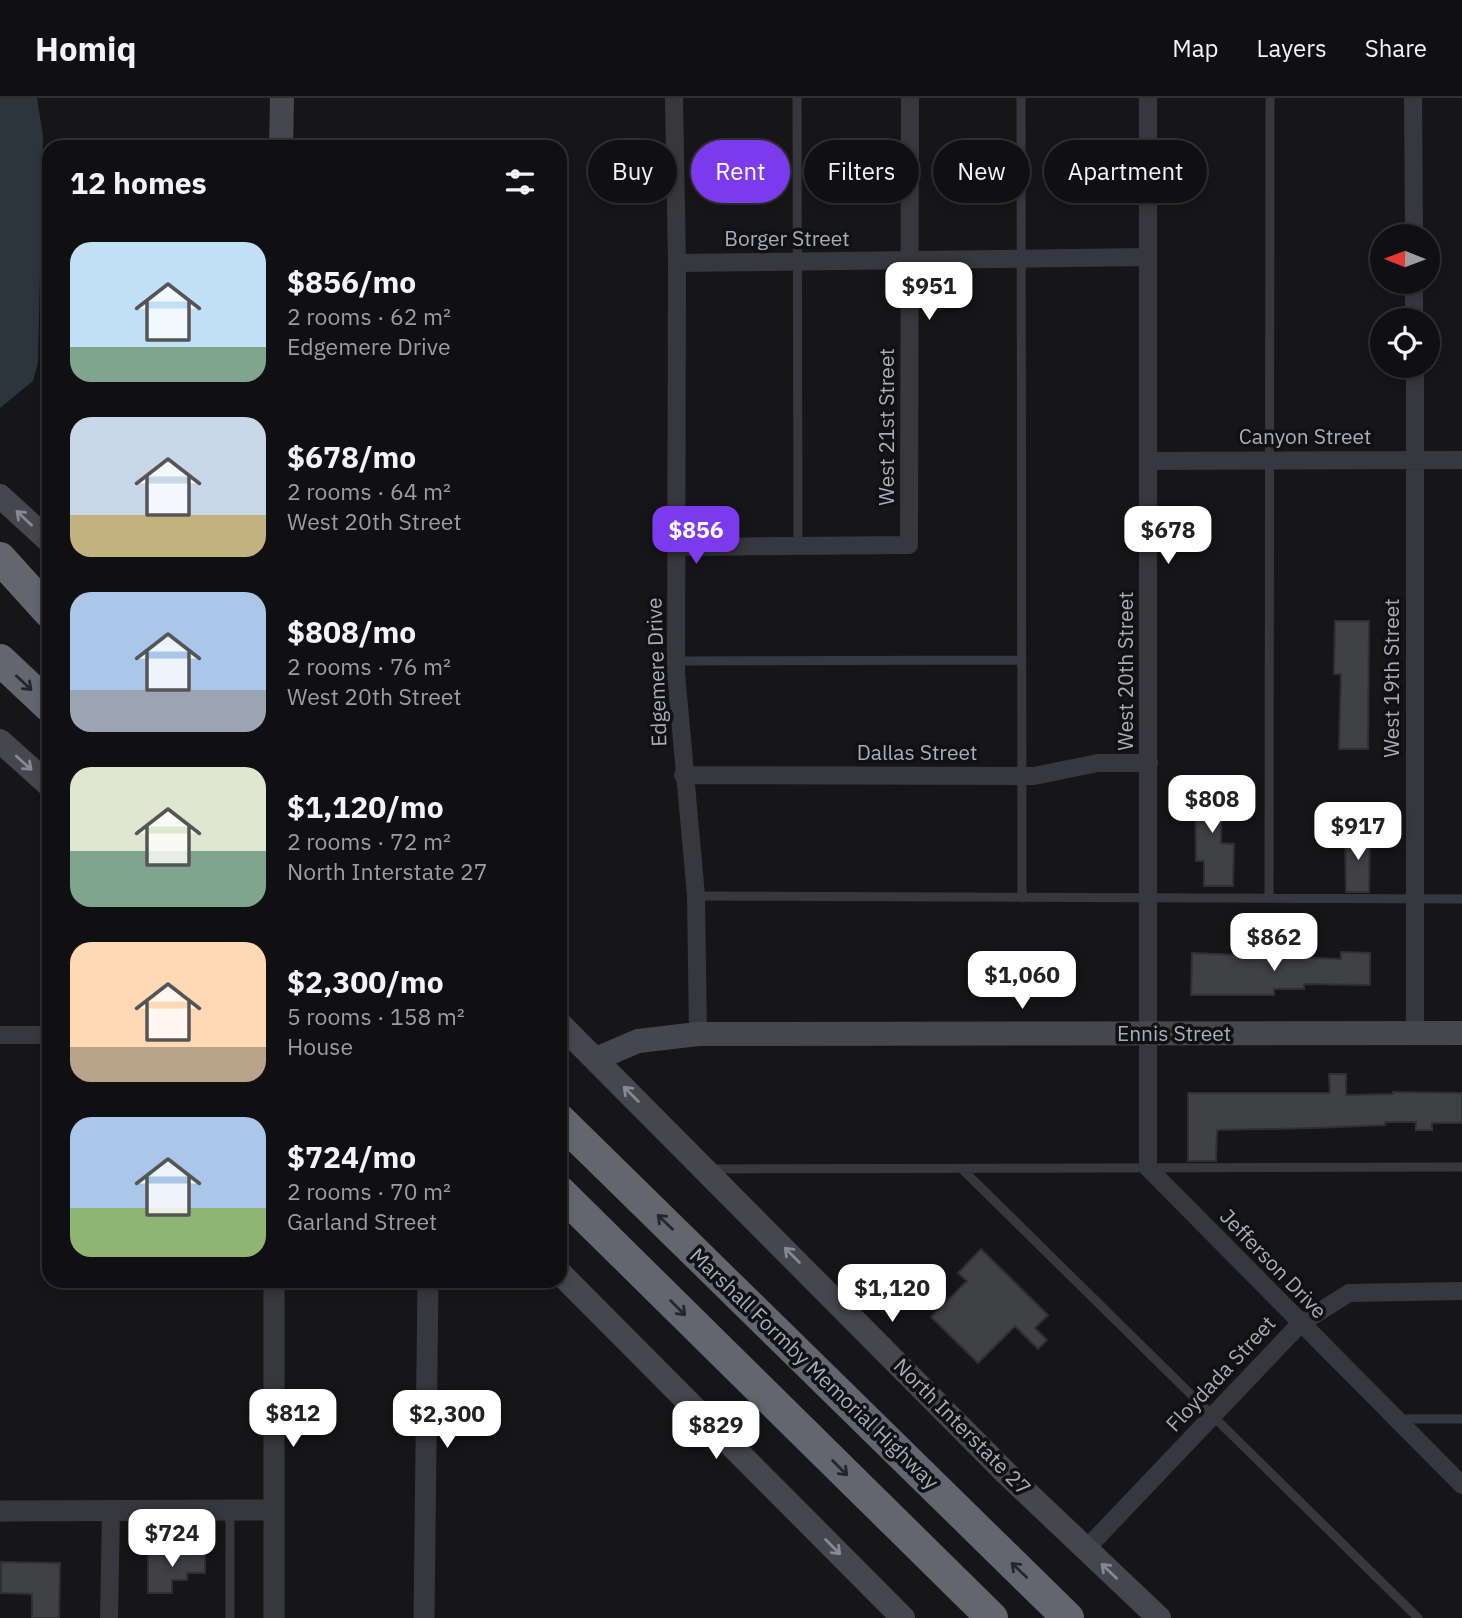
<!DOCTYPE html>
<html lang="en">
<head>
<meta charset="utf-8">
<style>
	:root { --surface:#101012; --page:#19191b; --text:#f1f3f6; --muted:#9c9d9f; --line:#303032; --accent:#7c3aed }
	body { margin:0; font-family:"IBM Plex Sans",sans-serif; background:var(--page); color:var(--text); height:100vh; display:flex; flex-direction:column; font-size:26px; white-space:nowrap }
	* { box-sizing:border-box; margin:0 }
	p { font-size:23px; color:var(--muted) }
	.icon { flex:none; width:38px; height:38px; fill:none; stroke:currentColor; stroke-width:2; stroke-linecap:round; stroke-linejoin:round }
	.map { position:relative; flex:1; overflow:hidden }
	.side { position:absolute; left:42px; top:42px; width:525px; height:1148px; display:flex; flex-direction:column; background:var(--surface); border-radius:21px; box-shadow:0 4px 10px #0003,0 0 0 2px var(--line) }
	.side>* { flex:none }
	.banner { position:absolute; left:588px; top:42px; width:665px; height:63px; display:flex; gap:14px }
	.needle { width:46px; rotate:271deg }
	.buttons { position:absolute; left:1370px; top:126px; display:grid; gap:14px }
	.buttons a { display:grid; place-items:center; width:70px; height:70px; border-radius:50%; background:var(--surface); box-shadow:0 4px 10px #0003,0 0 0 2px var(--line); font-size:35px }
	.price { position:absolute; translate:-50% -60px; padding:0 16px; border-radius:14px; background:#fff; color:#222; font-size:23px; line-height:46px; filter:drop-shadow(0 2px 4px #0008) }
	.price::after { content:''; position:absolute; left:50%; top:42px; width:21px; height:16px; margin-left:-10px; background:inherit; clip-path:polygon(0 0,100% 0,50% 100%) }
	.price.on { background:var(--accent); color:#fff }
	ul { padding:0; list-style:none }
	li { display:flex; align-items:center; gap:21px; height:175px; padding:0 28px }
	li span { display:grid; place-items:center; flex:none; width:196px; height:140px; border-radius:21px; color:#555 }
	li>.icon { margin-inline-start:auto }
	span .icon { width:84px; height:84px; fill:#fffc; stroke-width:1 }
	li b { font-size:30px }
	h2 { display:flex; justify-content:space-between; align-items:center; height:84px; padding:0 28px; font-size:30px }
	.pill { padding:0 24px; border-radius:32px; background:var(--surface); box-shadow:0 4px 10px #0003,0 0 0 2px var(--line); font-size:24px; line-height:63px }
	.pill.on { background:var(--accent); color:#fff }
	header { display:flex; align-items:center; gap:42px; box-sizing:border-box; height:98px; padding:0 35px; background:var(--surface); border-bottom:2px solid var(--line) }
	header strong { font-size:33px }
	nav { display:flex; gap:38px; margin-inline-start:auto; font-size:24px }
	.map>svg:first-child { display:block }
</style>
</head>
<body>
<header>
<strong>Homiq</strong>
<nav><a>Map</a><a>Layers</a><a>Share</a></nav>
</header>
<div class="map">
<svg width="1462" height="1520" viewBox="0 0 1462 1520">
	<rect width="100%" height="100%" fill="#161618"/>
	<path fill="#2c353c" d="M0,0H37L43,38L38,265L33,283L0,310Z"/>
	<path fill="#404145" stroke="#303034" stroke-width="2" d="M1335,523H1369L1368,651H1339L1341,576H1334Z
		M1195,682H1222L1221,745L1234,746L1233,788H1204V763H1196Z
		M1345,734H1370L1369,794H1346Z
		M1341,854L1370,855V887L1304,886V891H1274V897H1191L1192,855L1341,861Z
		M1329,976H1346V997L1393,996V994L1462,995V1025H1432V1032H1416V1024H1385V1027L1313,1030L1217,1032L1216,1063H1188V995H1330Z
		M981,1151L1048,1217L1035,1230L1047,1242L1038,1251L1015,1228L978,1265L931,1219L967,1183L958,1175Z
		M148,1454H205V1475H187V1482H172V1495H148Z
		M1,1464L60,1465L59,1520H32V1496L1,1495Z"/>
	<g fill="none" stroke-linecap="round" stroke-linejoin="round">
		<path stroke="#37383d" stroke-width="9" d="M797,0L798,448
			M1021,0L1022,800
			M676,563L1022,562
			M696,798L1462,801
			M1269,800L1270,0
			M711,1071L1462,1069
			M962,1071L1418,1520
			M1397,1321H1462
			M230,1413V1520"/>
		<path stroke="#37383d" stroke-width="18" d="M674,0L677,165L676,575L696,798L698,936
			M1148,0V1070L1462,1387
			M1413,0L1414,138
			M677,165L1148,159
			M1414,184V222
			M1415,268V935
			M1149,363L1462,362
			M677,449L909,447L910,0
			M683,677L1034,678L1098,665H1149
			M0,937H49
			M1086,1451L1300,1226L1349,1195L1462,1193
			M109,1520L111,1413"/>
		<path stroke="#37383d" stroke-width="21" d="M274,1183V1520
			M0,1413L271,1412
			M424,1520L428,1183"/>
		<path stroke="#45474d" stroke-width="24" d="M281,49L282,0
			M0,398L49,443
			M0,643L49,687
			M560,926L1007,1376L1159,1520
			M596,961L638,943L698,936L1462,935
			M560,1175L903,1520"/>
		<path stroke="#63666e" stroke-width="32" d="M0,460L49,514
			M0,562L49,608
			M560,1022L1068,1520
			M560,1094L992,1520"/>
	</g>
	<defs><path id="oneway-shaft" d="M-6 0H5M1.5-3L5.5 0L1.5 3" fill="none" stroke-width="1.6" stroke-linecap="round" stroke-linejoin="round" transform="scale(1.75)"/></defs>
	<g stroke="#858993">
		<use href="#oneway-shaft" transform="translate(24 420) rotate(-137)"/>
		<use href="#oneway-shaft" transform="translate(24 665) rotate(42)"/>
		<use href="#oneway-shaft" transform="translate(631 996) rotate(-135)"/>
		<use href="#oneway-shaft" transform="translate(792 1157) rotate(-135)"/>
		<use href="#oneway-shaft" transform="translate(833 1449) rotate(45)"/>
		<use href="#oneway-shaft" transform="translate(1109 1473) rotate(-136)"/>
	</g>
	<g stroke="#26262a">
		<use href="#oneway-shaft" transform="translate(24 585) rotate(43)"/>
		<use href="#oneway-shaft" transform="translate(665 1124) rotate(-136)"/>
		<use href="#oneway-shaft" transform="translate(678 1210) rotate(45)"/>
		<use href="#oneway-shaft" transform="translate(840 1370) rotate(45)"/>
		<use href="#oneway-shaft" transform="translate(1019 1472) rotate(-136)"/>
	</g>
	<g text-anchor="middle" stroke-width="7" stroke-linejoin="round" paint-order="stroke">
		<g font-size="21" fill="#a8adb8" stroke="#111113">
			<text x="787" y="148">Borger Street</text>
			<text transform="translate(887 329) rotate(-90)" y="7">West 21st Street</text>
			<text x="1305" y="346">Canyon Street</text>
			<text transform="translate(1126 573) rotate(-90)" y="7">West 20th Street</text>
			<text transform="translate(657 574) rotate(-92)" y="7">Edgemere Drive</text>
			<text transform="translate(1392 580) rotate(-90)" y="7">West 19th Street</text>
			<text x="917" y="662">Dallas Street</text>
			<text x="1174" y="943">Ennis Street</text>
			<text transform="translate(1273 1166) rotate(46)" y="7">Jefferson Drive</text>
			<text transform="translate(814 1271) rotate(44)" y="7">Marshall Formby Memorial Highway</text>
			<text transform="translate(1221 1276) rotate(-47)" y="7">Floydada Street</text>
			<text transform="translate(962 1329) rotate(45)" y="7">North Interstate 27</text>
		</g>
	</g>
</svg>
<div class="buttons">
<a><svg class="needle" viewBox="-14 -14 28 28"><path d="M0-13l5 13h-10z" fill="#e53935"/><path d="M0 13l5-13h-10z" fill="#9c9d9f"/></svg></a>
<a><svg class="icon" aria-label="locate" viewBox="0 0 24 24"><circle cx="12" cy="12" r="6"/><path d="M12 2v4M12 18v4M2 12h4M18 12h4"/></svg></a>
</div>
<b class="price" style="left:929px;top:224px">$951</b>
<b class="price on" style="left:696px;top:468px">$856</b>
<b class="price" style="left:1168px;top:468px">$678</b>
<b class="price" style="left:1212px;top:737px">$808</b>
<b class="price" style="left:1358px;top:764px">$917</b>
<b class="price" style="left:1274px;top:875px">$862</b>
<b class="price" style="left:1022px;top:913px">$1,060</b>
<b class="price" style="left:892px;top:1226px">$1,120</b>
<b class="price" style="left:293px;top:1351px">$812</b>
<b class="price" style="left:447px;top:1352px">$2,300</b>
<b class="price" style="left:716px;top:1363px">$829</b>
<b class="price" style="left:172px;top:1471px">$724</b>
<div class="banner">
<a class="pill">Buy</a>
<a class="pill on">Rent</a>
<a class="pill">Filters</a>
<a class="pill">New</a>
<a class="pill">Apartment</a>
</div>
<section class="side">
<h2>12 homes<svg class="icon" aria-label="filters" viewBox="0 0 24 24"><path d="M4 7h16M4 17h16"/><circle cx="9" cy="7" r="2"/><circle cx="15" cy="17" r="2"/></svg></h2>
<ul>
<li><span style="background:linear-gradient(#bfe0f5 75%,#7fa58c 0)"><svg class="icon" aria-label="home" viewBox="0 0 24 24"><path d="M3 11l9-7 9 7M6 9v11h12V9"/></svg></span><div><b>$856/mo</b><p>2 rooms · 62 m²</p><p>Edgemere Drive</p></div></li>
<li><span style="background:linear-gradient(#c9d6e8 70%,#c2b280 0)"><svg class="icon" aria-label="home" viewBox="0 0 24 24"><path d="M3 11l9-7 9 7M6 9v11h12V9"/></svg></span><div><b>$678/mo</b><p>2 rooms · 64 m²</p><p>West 20th Street</p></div></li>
<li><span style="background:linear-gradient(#a9c7e8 70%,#9aa5b1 0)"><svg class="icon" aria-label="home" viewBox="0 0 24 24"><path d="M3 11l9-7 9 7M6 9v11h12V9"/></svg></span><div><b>$808/mo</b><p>2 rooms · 76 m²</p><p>West 20th Street</p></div></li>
<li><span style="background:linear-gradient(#dfe7d0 60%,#7fa58c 0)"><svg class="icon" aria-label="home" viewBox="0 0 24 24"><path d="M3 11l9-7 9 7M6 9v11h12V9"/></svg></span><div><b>$1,120/mo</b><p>2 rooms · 72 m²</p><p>North Interstate 27</p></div></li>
<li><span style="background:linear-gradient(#ffd9b3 75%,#b9a48a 0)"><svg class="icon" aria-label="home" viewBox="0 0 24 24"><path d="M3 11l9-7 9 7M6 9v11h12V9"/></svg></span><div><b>$2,300/mo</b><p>5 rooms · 158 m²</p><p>House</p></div></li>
<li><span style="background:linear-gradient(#a9c7e8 65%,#8fb573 0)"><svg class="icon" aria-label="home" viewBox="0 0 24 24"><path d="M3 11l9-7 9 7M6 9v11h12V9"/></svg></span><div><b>$724/mo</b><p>2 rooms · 70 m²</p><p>Garland Street</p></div></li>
</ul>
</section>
</div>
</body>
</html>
